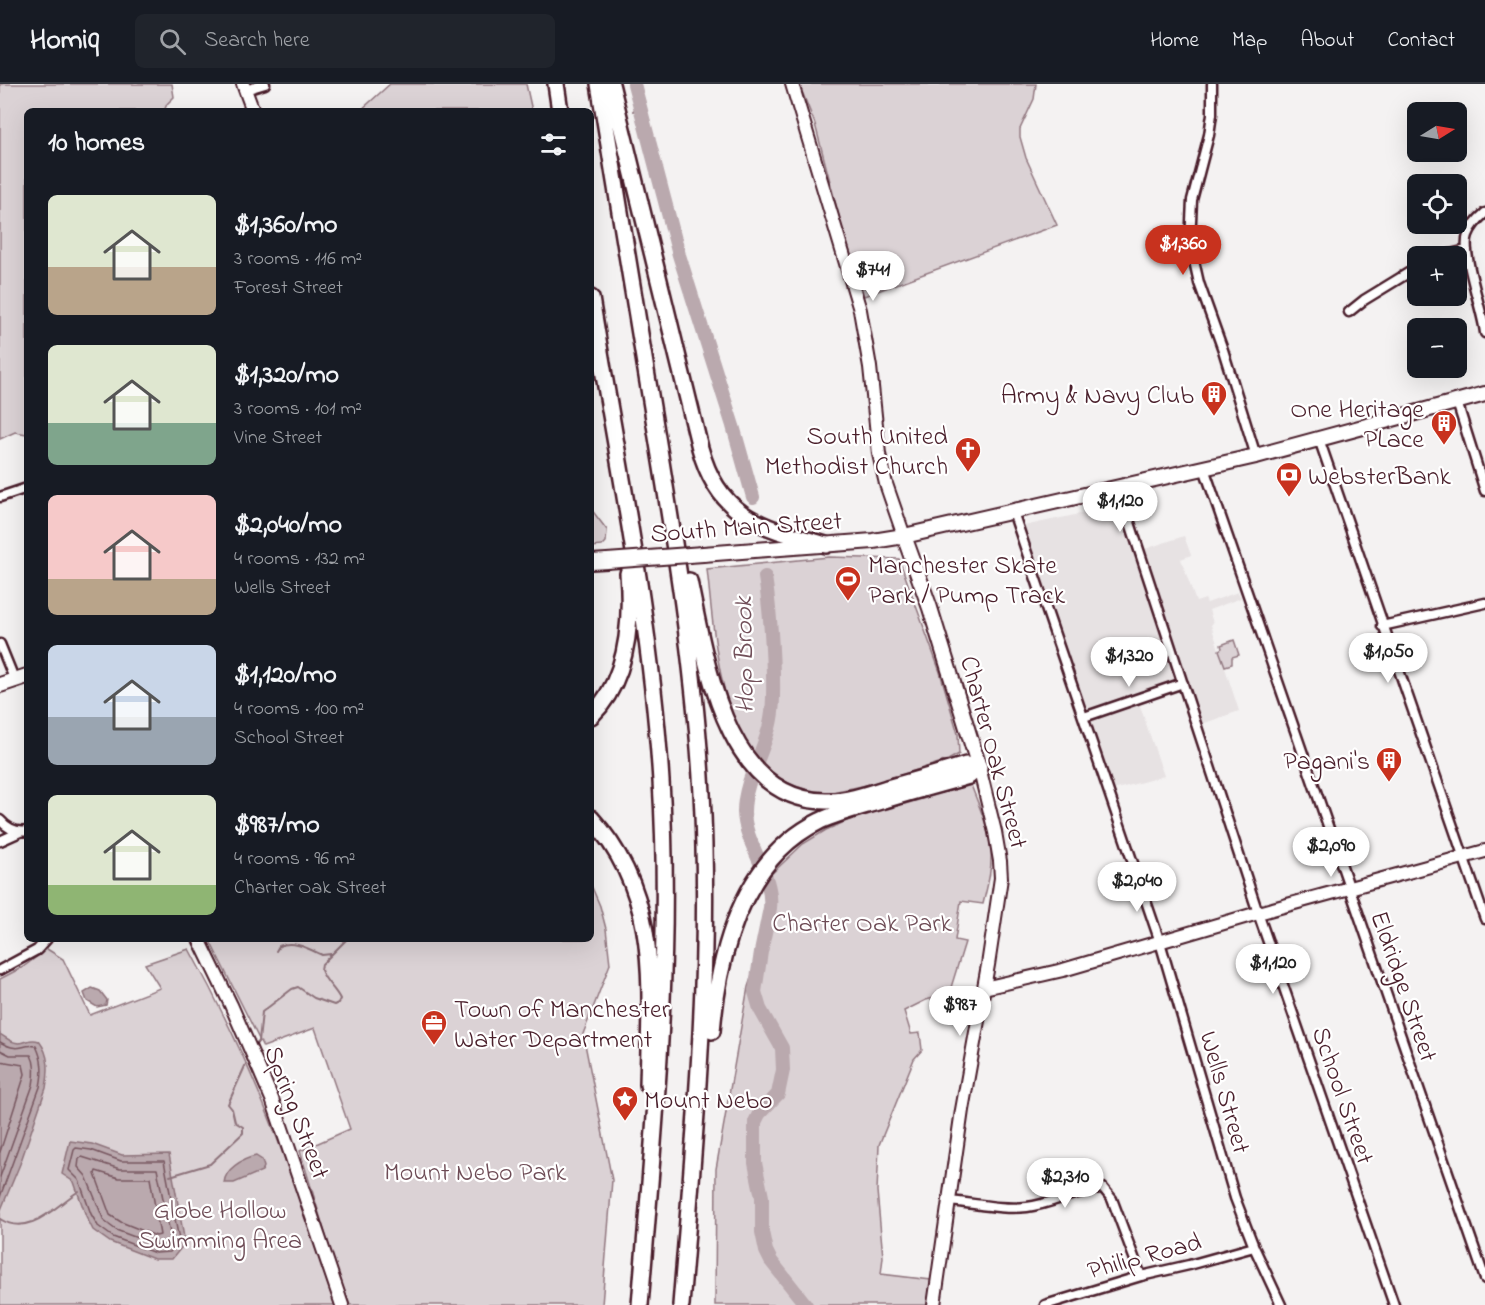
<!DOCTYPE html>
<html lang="en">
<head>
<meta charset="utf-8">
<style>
	:root { --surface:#171b24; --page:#20242c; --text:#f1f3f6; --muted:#9ea1a6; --line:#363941; --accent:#c8321e }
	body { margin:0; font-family:"Indie Flower",sans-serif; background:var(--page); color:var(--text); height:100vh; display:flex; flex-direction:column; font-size:22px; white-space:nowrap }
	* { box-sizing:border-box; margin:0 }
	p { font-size:20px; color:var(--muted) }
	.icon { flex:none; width:33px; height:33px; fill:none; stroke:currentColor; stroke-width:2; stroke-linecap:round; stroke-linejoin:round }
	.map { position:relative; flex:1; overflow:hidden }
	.details { position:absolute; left:24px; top:24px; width:570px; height:834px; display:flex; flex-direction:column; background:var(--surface); border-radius:9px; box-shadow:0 6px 24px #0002 }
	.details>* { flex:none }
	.needle { width:39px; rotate:79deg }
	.fabs { position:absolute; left:1407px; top:18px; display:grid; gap:12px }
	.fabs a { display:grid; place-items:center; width:60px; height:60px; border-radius:9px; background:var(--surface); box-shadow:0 6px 24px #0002; font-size:30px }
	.price { position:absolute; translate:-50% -51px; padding:0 14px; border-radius:21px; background:#fff; color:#222; font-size:20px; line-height:39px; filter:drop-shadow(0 2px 3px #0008) }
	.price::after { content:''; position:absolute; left:50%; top:36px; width:18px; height:14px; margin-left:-9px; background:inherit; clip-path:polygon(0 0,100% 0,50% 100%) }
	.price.current { background:var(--accent); color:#fff }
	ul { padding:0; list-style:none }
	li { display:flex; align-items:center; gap:18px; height:150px; padding:0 24px }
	li span { display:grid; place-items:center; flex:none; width:168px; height:120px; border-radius:9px; color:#555 }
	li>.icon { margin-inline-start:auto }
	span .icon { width:72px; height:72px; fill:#fffc; stroke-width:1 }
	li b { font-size:26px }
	h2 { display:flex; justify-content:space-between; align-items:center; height:72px; padding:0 24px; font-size:26px }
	header { display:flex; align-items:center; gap:36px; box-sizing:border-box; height:84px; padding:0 30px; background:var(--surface); border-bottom:2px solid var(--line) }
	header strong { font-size:28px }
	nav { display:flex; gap:33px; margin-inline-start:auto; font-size:21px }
	.search { width:420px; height:54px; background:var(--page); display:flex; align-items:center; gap:15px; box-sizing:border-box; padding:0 21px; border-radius:9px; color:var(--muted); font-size:22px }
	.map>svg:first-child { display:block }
</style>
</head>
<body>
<header>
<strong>Homiq</strong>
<div class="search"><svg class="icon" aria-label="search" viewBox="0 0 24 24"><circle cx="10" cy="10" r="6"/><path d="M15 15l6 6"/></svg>Search here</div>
<nav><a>Home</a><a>Map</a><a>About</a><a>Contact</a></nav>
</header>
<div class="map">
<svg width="1485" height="1221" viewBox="0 0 1485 1221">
	<rect width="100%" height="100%" fill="#f4f2f2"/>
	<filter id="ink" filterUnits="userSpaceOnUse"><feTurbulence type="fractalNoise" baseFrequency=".0167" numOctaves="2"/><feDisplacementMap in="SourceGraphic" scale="12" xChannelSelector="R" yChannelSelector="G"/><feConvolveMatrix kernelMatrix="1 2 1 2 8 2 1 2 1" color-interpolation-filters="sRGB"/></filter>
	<g filter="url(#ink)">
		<path fill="#e7e2e3" d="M1130,419L1145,465L1184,452L1191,471L1181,475L1196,518L1205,515L1207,519L1238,508L1241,514L1209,526L1213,539L1211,541L1239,627L1202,640L1190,602L1139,619L1164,692L1113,706L1024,442Z"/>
		<path fill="#dbd2d5" stroke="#927880" stroke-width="1.5" d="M0,0H172L174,13L167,20L164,27H27V350L15,348L0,355Z
			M390,0H526L532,27H360Z
			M799,0H1036L1034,15L1020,45V53L1026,74L1057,141L864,212L841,140L815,40Z
			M591,425L607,446L606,458L602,462L591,463Z
			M829,473L899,475L940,588L958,650L959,670L948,676C913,687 878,700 842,706C836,707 830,709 824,708C719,700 716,563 707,485Z
			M1234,556L1239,571L1232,573V580L1225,582L1219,566L1222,564L1221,561Z
			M971,701C979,722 990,746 991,769C992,786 987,803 983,820L961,817L955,856L965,858L949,910L926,916L904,927L911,950L920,949L922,966L914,975L879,1061L877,1107L883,1173L881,1190L931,1196L929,1221H715L716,1085L748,903L759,870L768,829L766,795L803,760L826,746L849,736Z
			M591,801L600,822L606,845L610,880L583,950L612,1096L602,1221H350L337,1188L300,1067L350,1045L315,944L263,963L209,855H591Z
			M47,865L63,875L90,931L160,904L145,880L189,865C219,919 245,974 268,1031C293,1093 313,1158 335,1221H0V895L23,883Z"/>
		<path fill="#baa9ae" stroke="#8d727a" stroke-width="1.5" d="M92,904L100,907L107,916L106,921L97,923L87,917L84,909Z
			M0,950C6,954 12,959 19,959C28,958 30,954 39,957C50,971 49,988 46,1004L20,1080L0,1128Z
			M70,1057L92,1060L122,1071L169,1070L185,1159L172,1175H154L110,1158L93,1146L86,1132L74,1098L62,1090Z
			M256,1072L262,1076L264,1083L262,1087L234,1099H224C225,1085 242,1075 256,1072Z"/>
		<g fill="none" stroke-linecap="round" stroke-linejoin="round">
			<path stroke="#77565f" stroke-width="1.5" d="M0,958C21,970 21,959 36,962C43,976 43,988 40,1003L0,1113
				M0,966L10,971H31C36,980 35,991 33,1001L0,1093
				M0,977L23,981L25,990L0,1068
				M76,1064L91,1066L121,1077H164L179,1156L170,1168L155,1169L113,1153L98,1142L91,1130L79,1096L69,1086L74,1066Z
				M82,1073L120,1085H157L171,1154L166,1160L156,1161L116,1146L104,1137L86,1092L78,1083L79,1075Z
				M96,1087L119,1094H150L160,1151L156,1152L121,1138L110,1131L95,1090Z"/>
			<path stroke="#8d727a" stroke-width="2" d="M633,27L639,22
				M276,867L279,862C294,856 309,865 322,871L331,870
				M255,962L259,957L262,928L292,905L298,903L314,914L334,921L338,919L340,915C335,904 325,898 321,886L322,880L347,855
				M170,1092L210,1080L243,1049V1043L235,1038L232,1025L228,1020L246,980
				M0,1135C30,1154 56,1121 79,1107"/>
			<path stroke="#baa9ae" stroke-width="14" d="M634,0L679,171L733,342L753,413
				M765,493C770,525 772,557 773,589C773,605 774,620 771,635C766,666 744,695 744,728C745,762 774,790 770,824L761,868L755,908L760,925L782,964L783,986L778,1010L759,1030L755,1038V1079L762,1113V1148L766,1167L771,1177L806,1221"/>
			<g stroke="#4a1f2b" stroke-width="13">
				<path id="street" d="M1212,0V30L1209,51L1192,116L1190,159L1199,199L1223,266L1256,372
					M245,6L265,0
					M1485,129C1478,135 1471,143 1468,151C1461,169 1483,227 1485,249
					M1441,172L1467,166
					M1349,228L1364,216L1418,183
					M1457,318L1485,407
					M1319,355L1485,835
					M1204,384L1485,1195
					M1119,405L1258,829L1394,1221
					M0,413L27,404
					M1013,428L1160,858L1235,1114L1254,1163L1281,1221
					M1382,542L1485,519
					M0,560L15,597
					M1084,633L1183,599
					M0,736C7,744 16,749 27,747
					M0,757L20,748
					M0,886L37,866L47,855
					M948,1117C974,1119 1001,1126 1027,1123C1053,1120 1077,1105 1103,1104L1112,1115L1141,1192
					M1045,1221L1141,1192L1189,1181L1254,1163"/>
			</g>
			<g stroke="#4a1f2b" stroke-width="16">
				<path id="secondary" d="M243,0L253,27
					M792,0L860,226L870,283L879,370L886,400L904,452
					M199,855L231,921L272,1015L342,1221
					M984,904L1063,886L1258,829L1485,767
					M934,1221L962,1026L988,881L1001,794L1000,777L995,748L979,683"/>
			</g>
			<g stroke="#4a1f2b" stroke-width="18">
				<path id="primary" d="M904,452L930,524L979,683
					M703,470L873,457L904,452L1256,372L1485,310
					M591,478L607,477
					M0,601L27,592"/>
			</g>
			<g stroke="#4a1f2b" stroke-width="20">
				<path id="highway" d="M556,0L560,27
					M599,0C617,110 635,220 653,329C674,455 695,582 702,709C711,881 695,1050 681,1221
					M611,0L700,364C719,435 763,443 826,461
					M591,214C617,374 651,535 661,697C672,872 654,1047 640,1221
					M689,497C705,573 725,720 829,717C849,717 868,710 887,704C913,697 940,689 966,681L979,683L969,692C940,700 910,708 881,717C861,723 840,728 820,737C742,775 719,868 712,947
					M591,632C628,596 632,537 628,489
					M591,734C662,812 650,904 648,1001"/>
			</g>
			<use href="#street" stroke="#fff" stroke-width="8"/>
			<use href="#secondary" stroke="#fff" stroke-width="12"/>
			<use href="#primary" stroke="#fff" stroke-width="14"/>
			<use href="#highway" stroke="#fff" stroke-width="15"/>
			<g stroke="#4a1f2b" stroke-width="18" stroke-linecap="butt">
				<path id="primary-bridge" d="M607,477L703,470"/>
			</g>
			<use href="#primary-bridge" stroke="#fff" stroke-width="14"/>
		</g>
	</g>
	<defs>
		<g id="building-pin" transform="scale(1.35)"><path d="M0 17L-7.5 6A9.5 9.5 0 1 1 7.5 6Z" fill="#c8321e" stroke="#fff"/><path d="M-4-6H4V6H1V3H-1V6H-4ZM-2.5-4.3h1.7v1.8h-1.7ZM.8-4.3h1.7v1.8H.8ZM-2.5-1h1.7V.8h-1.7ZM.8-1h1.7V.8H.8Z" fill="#fff"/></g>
		<g id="church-pin" transform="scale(1.35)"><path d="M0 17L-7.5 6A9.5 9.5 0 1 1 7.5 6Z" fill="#c8321e" stroke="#fff"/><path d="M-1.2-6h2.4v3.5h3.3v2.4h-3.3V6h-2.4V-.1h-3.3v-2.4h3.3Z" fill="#fff"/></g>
		<g id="bank-pin" transform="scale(1.35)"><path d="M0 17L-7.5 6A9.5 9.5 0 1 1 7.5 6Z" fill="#c8321e" stroke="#fff"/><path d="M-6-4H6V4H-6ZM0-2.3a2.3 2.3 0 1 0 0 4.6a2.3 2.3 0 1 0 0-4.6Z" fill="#fff"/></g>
		<g id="stadium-pin" transform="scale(1.35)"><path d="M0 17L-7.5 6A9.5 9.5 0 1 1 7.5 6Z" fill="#c8321e" stroke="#fff"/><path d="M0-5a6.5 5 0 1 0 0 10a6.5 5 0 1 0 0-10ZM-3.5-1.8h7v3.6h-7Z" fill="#fff"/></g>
		<g id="office-pin" transform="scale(1.35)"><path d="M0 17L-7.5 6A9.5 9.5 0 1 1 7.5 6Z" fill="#c8321e" stroke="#fff"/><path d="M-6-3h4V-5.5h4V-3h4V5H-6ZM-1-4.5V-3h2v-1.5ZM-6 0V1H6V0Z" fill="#fff"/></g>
		<g id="sight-pin" transform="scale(1.35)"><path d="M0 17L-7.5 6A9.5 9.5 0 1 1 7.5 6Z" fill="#c8321e" stroke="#fff"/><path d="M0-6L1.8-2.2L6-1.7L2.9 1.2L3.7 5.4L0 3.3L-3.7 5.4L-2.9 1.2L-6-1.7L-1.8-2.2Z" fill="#fff"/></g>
	</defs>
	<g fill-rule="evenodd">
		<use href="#building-pin" x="1214" y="310"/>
		<use href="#building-pin" x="1444" y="339"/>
		<use href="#church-pin" x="968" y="366"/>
		<use href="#bank-pin" x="1289" y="391"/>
		<use href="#stadium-pin" x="848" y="495"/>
		<use href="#building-pin" x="1389" y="676"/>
		<use href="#office-pin" x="434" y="939"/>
		<use href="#sight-pin" x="625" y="1015"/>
	</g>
	<g text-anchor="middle" stroke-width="4.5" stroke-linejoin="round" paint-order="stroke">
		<g font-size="26" fill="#4a1f2b" stroke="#fff" text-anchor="end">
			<text x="1194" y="319">Army &amp; Navy Club</text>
			<text x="1424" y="333">One Heritage<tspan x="1424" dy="30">PLace</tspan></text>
			<text x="948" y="360">South United<tspan x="948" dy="30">Methodist Church</tspan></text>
			<text x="1308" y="400" text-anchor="start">WebsterBank</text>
			<text x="868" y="489" text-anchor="start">Manchester Skate<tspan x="868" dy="30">Park / Pump Track</tspan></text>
			<text x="1370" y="685">Pagani's</text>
			<text x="454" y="933" text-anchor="start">Town of Manchester<tspan x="454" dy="30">Water Department</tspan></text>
			<text x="644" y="1024" text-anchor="start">Mount Nebo</text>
		</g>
		<g font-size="26" fill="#4a1f2b" stroke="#fff">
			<text transform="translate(746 442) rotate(-4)" y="9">South Main Street</text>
			<text transform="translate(995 668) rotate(75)" y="9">Charter Oak Street</text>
			<text transform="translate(1405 902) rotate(71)" y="9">Eldridge Street</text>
			<text transform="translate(1226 1008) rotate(74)" y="9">Wells Street</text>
			<text transform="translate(1344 1011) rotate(71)" y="9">School Street</text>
			<text transform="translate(298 1028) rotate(69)" y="9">Spring Street</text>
			<text transform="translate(1144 1171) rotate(-15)" y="9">Philip Road</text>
		</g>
		<g font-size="26" fill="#6e4c56" stroke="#fff">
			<text x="862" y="847">Charter Oak Park</text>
			<text x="475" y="1096">Mount Nebo Park</text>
			<text x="220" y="1134">Globe Hollow<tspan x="220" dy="30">Swimming Area</tspan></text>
		</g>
		<g font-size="27" font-style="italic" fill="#714f59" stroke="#fff">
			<text transform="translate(743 571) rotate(-91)" y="9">Hop Brook</text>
		</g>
	</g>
</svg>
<div class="fabs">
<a><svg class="needle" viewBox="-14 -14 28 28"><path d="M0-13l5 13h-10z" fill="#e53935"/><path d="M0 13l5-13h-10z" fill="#9ea1a6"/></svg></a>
<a><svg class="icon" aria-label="locate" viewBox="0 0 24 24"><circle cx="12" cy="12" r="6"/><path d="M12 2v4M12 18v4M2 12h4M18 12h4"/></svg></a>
<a>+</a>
<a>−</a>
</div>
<b class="price current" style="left:1183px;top:192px">$1,360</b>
<b class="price" style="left:873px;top:218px">$741</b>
<b class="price" style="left:1120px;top:449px">$1,120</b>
<b class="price" style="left:1388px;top:600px">$1,050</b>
<b class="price" style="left:1129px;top:604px">$1,320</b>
<b class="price" style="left:1331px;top:794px">$2,090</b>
<b class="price" style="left:1137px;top:829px">$2,040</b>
<b class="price" style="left:1273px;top:911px">$1,120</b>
<b class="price" style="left:960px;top:953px">$987</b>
<b class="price" style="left:1065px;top:1125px">$2,310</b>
<section class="details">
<h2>10 homes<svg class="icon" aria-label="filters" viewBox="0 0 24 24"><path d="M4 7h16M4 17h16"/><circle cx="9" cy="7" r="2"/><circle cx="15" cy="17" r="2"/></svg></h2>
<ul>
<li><span style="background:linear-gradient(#dfe7d0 60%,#b9a48a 0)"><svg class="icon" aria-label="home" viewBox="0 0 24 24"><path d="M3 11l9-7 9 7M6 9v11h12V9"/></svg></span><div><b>$1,360/mo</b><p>3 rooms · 116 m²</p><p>Forest Street</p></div></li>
<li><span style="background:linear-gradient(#dfe7d0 65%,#7fa58c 0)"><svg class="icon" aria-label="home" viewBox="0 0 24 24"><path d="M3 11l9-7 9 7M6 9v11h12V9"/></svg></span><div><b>$1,320/mo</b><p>3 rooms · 101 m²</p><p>Vine Street</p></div></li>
<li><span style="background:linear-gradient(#f6c9c9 70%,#b9a48a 0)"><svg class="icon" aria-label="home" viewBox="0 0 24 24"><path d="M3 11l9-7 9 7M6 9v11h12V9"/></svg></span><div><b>$2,040/mo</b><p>4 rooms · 132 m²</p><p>Wells Street</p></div></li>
<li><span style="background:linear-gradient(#c9d6e8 60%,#9aa5b1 0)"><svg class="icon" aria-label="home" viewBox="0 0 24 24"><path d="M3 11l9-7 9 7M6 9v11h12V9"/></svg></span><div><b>$1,120/mo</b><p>4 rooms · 100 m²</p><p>School Street</p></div></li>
<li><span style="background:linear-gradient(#dfe7d0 75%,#8fb573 0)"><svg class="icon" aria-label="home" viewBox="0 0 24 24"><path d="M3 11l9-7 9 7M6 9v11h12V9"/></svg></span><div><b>$987/mo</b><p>4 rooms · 96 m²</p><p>Charter Oak Street</p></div></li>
</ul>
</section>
</div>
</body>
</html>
